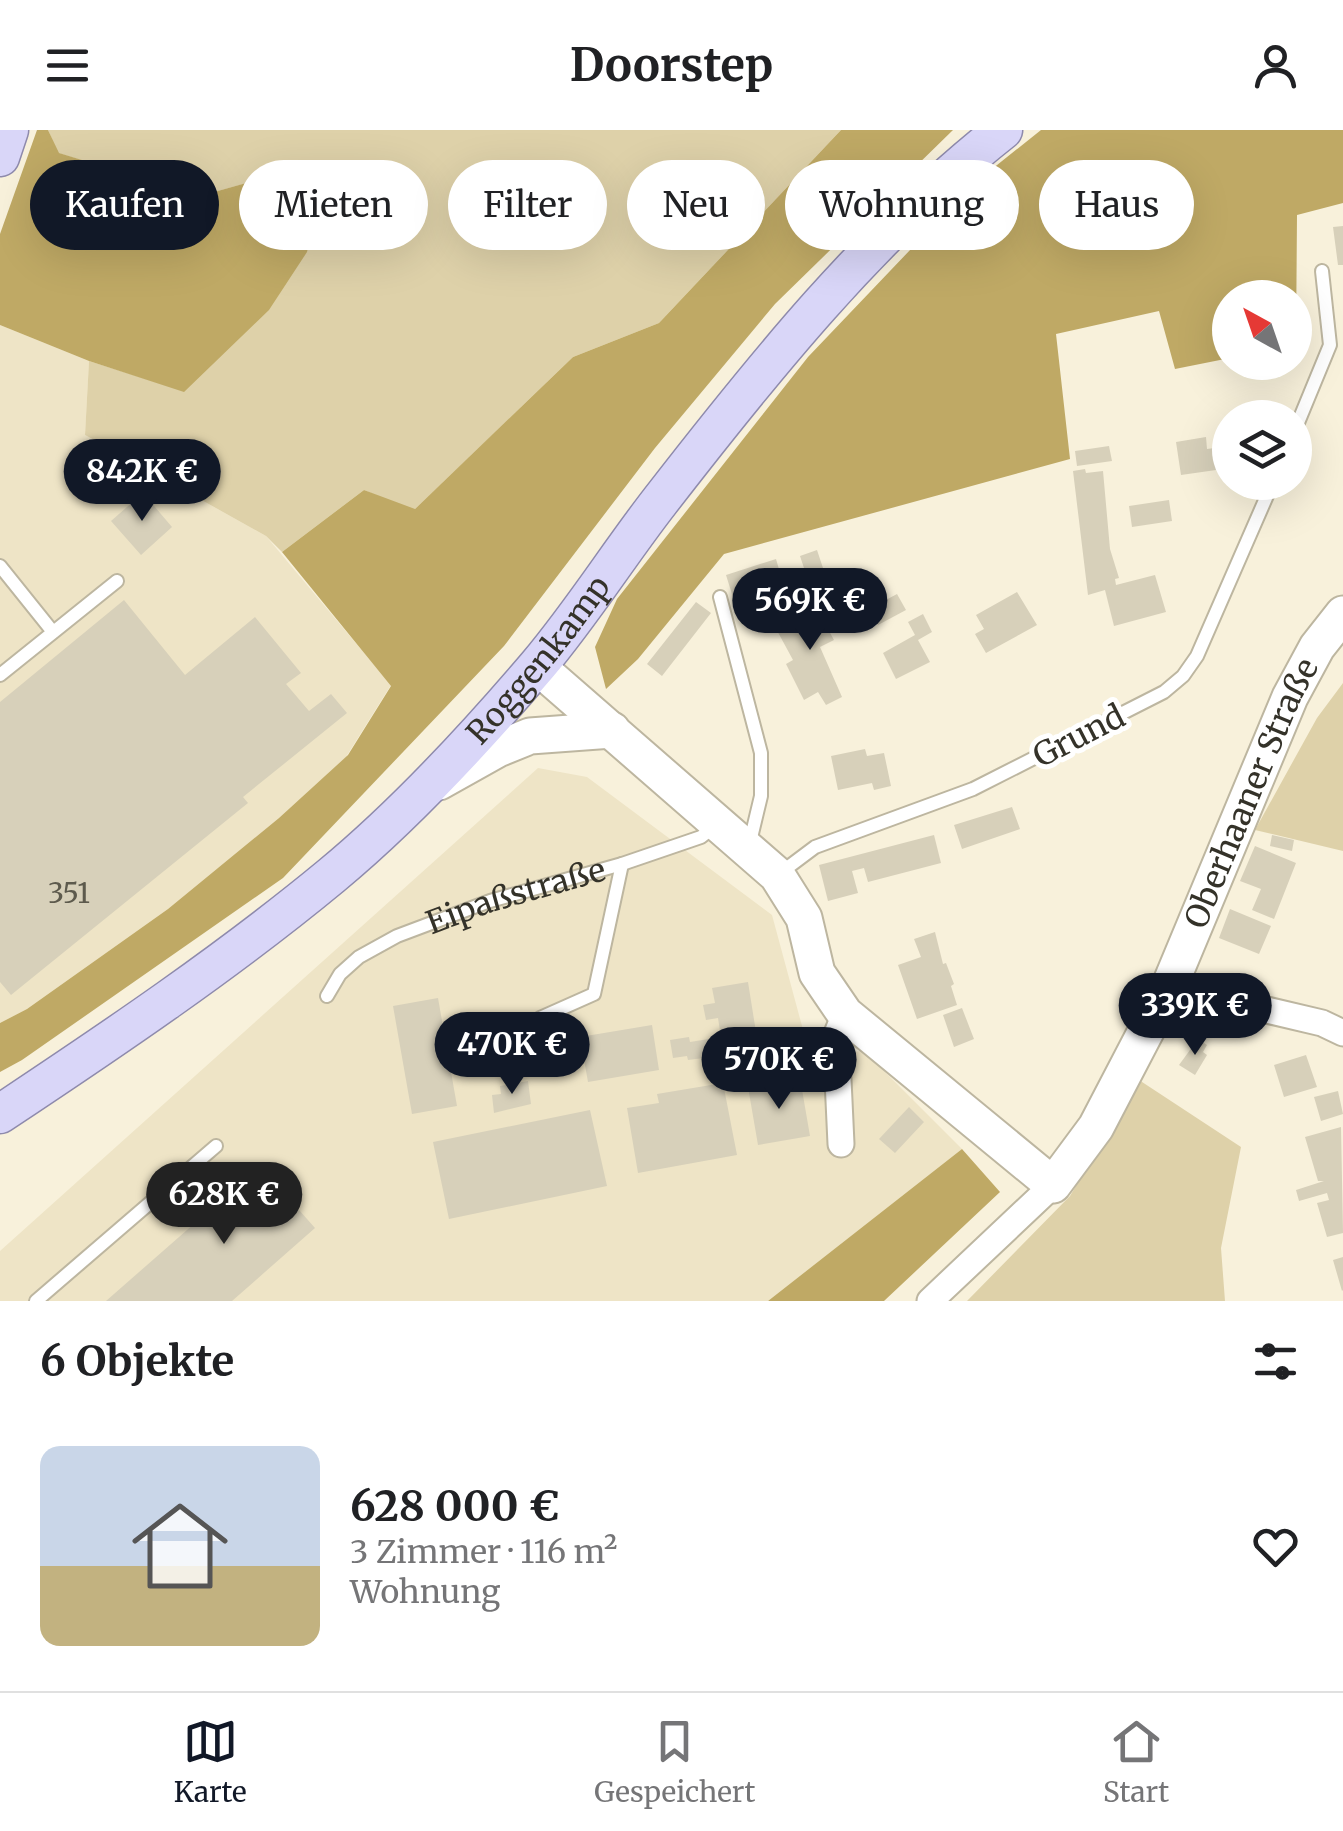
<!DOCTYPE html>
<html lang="de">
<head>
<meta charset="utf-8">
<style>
	:root { --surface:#fff; --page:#f2f2f2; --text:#202124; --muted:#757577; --line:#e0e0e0; --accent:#111827 }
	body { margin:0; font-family:Merriweather,serif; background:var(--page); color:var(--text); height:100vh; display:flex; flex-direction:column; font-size:38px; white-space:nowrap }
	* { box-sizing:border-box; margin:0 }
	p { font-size:32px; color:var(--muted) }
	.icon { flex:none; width:55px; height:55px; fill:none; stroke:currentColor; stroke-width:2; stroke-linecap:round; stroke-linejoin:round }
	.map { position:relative; height:1171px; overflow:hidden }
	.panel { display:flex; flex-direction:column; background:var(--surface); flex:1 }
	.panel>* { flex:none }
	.banner { position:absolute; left:30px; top:30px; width:1285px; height:90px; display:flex; gap:20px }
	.needle { width:65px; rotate:320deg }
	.controls { position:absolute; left:1212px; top:150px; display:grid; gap:20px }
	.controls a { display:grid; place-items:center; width:100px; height:100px; border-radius:50%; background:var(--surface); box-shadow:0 10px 40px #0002; font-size:50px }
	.price { position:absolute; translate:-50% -85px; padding:0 22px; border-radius:35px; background:var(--accent); color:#fff; font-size:32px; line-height:65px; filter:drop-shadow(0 2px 5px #0008) }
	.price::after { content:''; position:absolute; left:50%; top:60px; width:30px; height:22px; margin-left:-15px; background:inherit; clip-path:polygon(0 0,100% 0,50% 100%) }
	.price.selected { background:#222; color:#fff }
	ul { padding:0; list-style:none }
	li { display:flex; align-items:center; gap:30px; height:250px; padding:0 40px }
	li span { display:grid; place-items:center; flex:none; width:280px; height:200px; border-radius:20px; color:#555 }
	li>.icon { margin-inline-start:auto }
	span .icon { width:120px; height:120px; fill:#fffc; stroke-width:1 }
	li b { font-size:42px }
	h2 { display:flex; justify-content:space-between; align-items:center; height:120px; padding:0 40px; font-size:42px }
	.chip { padding:0 35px; border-radius:45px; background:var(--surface); box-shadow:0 10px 40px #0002; font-size:35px; line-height:90px }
	.chip.selected { background:var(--accent); color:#fff }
	header { display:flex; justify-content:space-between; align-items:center; height:130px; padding:0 40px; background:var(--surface); font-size:45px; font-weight:700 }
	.menu { display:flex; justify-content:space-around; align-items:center; height:140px; border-top:2px solid var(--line); background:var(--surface); font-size:28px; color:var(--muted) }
	.menu a { display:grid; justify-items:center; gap:5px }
	.menu .selected { color:var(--accent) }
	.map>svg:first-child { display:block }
</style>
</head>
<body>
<header><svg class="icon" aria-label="menu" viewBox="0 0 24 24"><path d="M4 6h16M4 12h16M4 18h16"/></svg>Doorstep<svg class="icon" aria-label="person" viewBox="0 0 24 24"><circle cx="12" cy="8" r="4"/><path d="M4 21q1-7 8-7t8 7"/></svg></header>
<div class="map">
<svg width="1343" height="1171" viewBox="0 0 1343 1171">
	<rect width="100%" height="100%" fill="#f8f1db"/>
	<path fill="#eee4c6" d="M0,195L89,231L85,305L266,406L391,555L346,627L279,688L168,779L27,879L0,893Z
		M538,638L587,647L772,785L812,933L863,920L962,1019L768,1171H0V1121Z"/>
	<path fill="#ded1a9" d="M48,0H841L659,193L573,227L413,381L364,360L282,422L266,406L85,305L89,231L184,261L265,48L200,66L58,23Z
		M1343,553V721L1255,700L1317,588Z
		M1139,950L1241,1017L1221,1118L1225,1171H967L1070,1066Z"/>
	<path fill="#bfa965" d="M37,0H48L59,23L200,66L264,48L318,76L307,122L269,180L184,262L89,231L0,195V104Z
		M841,0H953L775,174L655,318L504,516L283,748L22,930L0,942V893L27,879L168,779L279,688L348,625L391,556L282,422L364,360L415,379L573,227L659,193Z
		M1041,0H1343V73L1297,85L1296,214L1295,168H1230V228L1175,239L1159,181L1056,204L1070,329L724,424L638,529L606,559L595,517L617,469L808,227L972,55Z
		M962,1019L1000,1062L884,1171H768Z"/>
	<path fill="#d7d0ba" d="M1343,96V135H1338L1333,97Z
		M1206,307L1207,319L1230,316V338L1181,345L1176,312Z
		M1109,316L1112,331L1077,336L1075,321Z
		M1085,339L1086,343L1103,341L1110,419L1119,448L1115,449L1116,455L1155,445L1166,482L1114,496L1105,460L1088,465L1073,341Z
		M143,363L172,397L141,425L111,391Z
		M1169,370L1172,391L1132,397L1129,376Z
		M817,420L829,456L807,463L801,449L807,447L800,426Z
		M776,429L790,477L741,493L726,445Z
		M854,461L860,485L847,488L839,467Z
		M1017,462L1037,495L986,523L975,504L984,499L976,485Z
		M897,464L906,480L878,495L869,479Z
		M124,470L185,545L255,487L301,543L286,554L309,581L331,564L347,583L243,667L248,673L11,865L0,852V572Z
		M696,472L711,483L662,546L647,534Z
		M823,473L829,484L822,488L834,510L820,517L842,567L826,575L818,562L804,570L786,534L793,530L774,495Z
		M923,484L932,502L918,510L930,532L896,549L883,523L915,505L908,492Z
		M865,619L867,626L884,623L891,656L874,660L872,653L838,660L831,626Z
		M1012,677L1020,699L962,719L954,695Z
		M934,705L941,733L868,752L864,738L852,741L858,763L828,771L819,735Z
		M1272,705L1294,710L1292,721L1270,716Z
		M1255,716L1296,733L1274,789L1252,780L1261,759L1240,751Z
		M1230,779L1271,796L1259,824L1219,808Z
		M935,802L943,834L946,833L954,854L951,856L957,875L917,889L898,835L921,827L914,809Z
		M748,852L759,921L688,930L687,926L673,928L670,910L689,907L690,912L721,907L718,888L706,890L703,875L715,873L712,858Z
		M438,868L457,976L412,984L393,876Z
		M962,878L974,909L954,917L943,885Z
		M652,895L659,940L588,952L580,907Z
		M1198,909L1207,915L1203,922L1207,925L1195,945L1179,935Z
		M1306,925L1317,957L1284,967L1274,935Z
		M800,948L810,1006L758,1015L748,957Z
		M528,951L531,974L494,983L492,965L501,964L500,956Z
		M723,953L737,1025L638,1043L627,978L659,973L657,964Z
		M1338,961L1343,984L1321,991L1314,967Z
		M909,977L924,992L895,1023L879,1009Z
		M590,980L607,1056L449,1089L433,1012Z
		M1341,997L1343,1103L1327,1107L1317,1073L1329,1070L1327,1063L1299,1071L1296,1060L1324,1051H1318L1305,1007Z
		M260,1036L315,1098L232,1171H106Z
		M1343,1127V1160L1342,1161L1333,1130Z"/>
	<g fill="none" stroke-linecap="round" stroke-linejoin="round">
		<g stroke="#bdb6a0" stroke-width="16">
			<g id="lane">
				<path d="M1295,300L1330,215L1322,141"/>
				<path d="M0,436L53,502"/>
				<path d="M720,467L761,623V666L749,716"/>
				<path d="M0,545L117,451"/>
				<path d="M779,744L815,717L973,659L1164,562L1183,546L1197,526L1273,352"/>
				<path id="s1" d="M327,866L340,844L359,827L397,806L490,771L622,734L701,707L715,696"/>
				<path d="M540,888L594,864L622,734"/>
				<path d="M36,1171L216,1016"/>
			</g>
		</g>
		<g stroke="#bdb6a0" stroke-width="29">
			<path id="street" d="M1169,857L1322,893L1343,903
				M841,1014L836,906L845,884
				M930,1171L1053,1055"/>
		</g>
		<g stroke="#bdb6a0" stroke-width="39">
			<g id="secondary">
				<path id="s2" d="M537,536L777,745L804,788L817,843L845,884L1053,1055L1096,997L1169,857L1290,567L1317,517L1343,484"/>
				<path d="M439,652L498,619L530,606L612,600"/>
			</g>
		</g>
		<g stroke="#8e8aac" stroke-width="41">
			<g id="primary">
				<path d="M0,27L9,0"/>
				<path id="s3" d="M0,984C113,909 227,832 331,746C406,684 475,609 538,535C582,483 618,425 660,371C763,238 870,105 1003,0"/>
			</g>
		</g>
		<use href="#lane" stroke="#fff" stroke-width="12"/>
		<use href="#street" stroke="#fff" stroke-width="25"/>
		<use href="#secondary" stroke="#fff" stroke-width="35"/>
		<use href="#primary" stroke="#d9d6f8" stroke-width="38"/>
	</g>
	<g text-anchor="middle" stroke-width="10" stroke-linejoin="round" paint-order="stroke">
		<g font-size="28" fill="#5d5a4d">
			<text x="69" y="773">351</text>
		</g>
		<g font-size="32" fill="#343229" stroke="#fff">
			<text dy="11" stroke="none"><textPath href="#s3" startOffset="708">Roggenkamp</textPath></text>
			<text transform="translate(1079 606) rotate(-27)" y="11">Grund</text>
			<text dy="11" stroke="none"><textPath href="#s2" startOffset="1185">Oberhaaner Straße</textPath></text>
			<text dy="11" stroke="none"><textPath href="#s1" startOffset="220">Eipaßstraße</textPath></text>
		</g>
	</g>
</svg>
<div class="controls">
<a><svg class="needle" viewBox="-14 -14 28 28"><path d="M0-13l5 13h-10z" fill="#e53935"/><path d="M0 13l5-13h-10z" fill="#757577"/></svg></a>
<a><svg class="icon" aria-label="layers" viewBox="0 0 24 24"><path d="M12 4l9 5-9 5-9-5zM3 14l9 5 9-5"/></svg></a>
</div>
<b class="price" style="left:142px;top:394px">842K €</b>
<b class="price" style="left:810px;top:523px">569K €</b>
<b class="price" style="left:1195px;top:928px">339K €</b>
<b class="price" style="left:512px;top:967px">470K €</b>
<b class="price" style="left:779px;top:982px">570K €</b>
<b class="price selected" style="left:224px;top:1117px">628K €</b>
<div class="banner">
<a class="chip selected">Kaufen</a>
<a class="chip">Mieten</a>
<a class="chip">Filter</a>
<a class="chip">Neu</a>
<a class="chip">Wohnung</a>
<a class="chip">Haus</a>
</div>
</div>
<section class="panel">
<h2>6 Objekte<svg class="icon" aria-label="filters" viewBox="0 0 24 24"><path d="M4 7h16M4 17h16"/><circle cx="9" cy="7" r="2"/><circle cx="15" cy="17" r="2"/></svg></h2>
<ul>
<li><span style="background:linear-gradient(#c9d6e8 60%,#c2b280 0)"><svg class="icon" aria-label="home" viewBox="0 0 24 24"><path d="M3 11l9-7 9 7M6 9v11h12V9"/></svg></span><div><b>628 000 €</b><p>3 Zimmer · 116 m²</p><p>Wohnung</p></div><svg class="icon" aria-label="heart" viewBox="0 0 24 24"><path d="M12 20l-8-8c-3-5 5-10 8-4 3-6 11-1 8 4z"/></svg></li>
</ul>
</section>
<nav class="menu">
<a class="selected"><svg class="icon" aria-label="map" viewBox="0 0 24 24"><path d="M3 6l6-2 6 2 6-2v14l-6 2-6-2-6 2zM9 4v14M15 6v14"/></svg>Karte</a>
<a><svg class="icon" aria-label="saved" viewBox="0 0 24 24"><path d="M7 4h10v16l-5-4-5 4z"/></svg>Gespeichert</a>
<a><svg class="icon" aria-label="home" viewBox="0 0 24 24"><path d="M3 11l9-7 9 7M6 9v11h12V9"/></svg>Start</a>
</nav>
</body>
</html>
